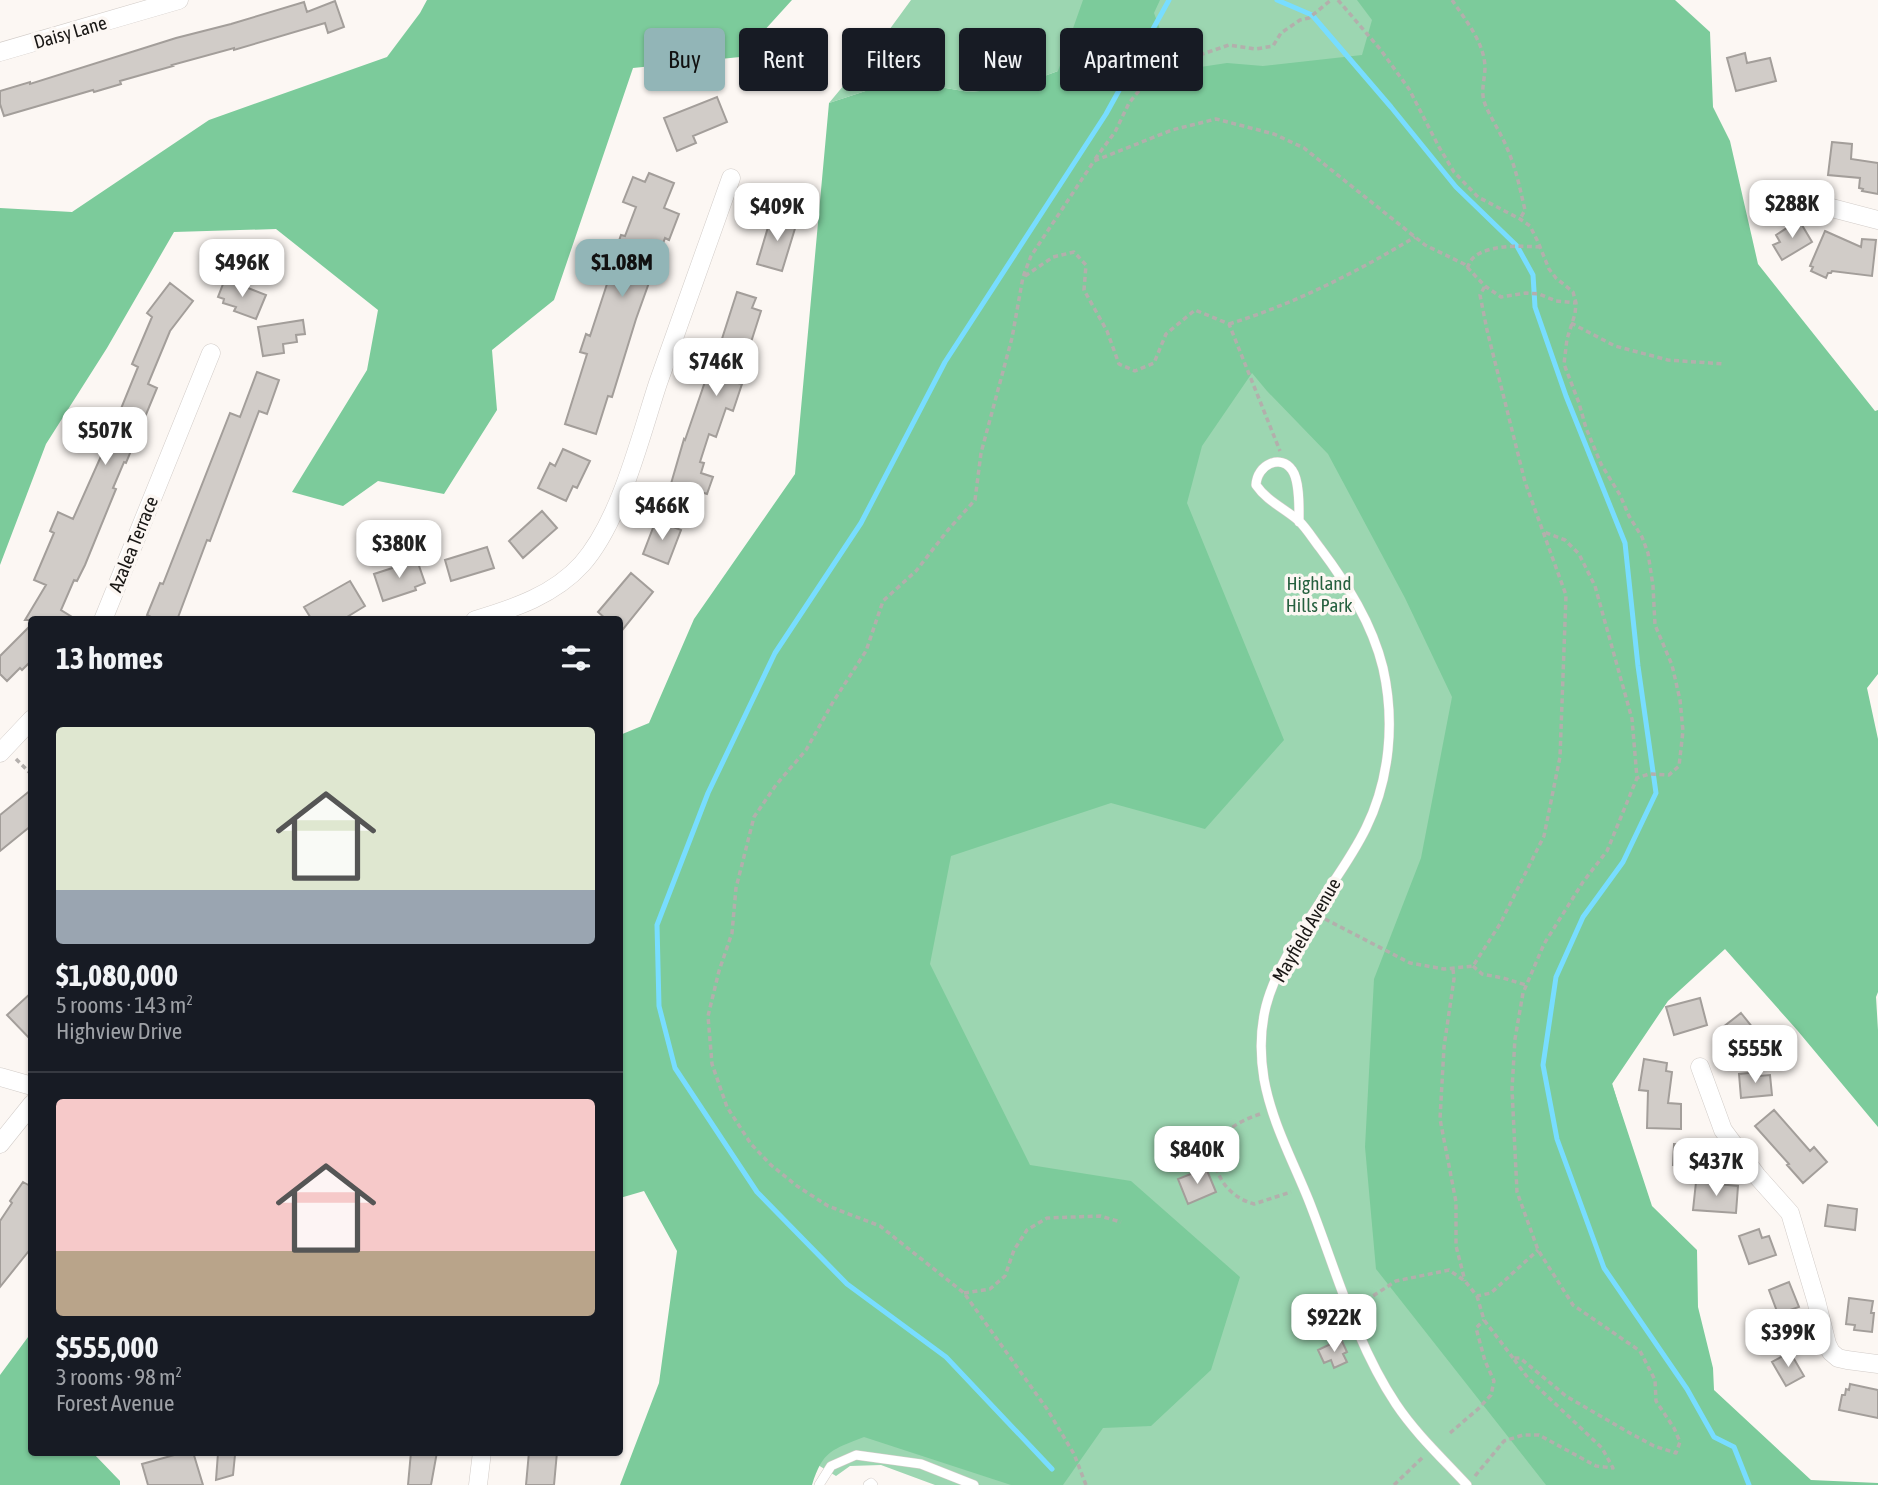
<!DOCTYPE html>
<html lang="en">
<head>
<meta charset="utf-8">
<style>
	:root { --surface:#171b24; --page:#242831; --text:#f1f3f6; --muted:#9ea1a6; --line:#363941; --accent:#92b5b7 }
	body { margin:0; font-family:"Asap Condensed",sans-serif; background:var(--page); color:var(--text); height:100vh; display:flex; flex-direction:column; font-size:26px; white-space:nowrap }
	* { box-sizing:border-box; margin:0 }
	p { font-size:23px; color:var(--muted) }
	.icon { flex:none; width:38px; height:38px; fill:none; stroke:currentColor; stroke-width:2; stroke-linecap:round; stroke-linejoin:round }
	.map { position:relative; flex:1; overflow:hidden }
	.side { position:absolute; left:28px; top:616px; width:595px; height:840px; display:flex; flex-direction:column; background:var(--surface); border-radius:7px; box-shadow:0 2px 5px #0004 }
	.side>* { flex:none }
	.hud { position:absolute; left:644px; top:28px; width:665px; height:63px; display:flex; gap:14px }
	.price { position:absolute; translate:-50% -60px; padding:0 16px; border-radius:14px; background:#fff; color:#222; font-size:23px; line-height:46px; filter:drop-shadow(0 2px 4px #0008) }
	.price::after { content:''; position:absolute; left:50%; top:42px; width:21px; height:16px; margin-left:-10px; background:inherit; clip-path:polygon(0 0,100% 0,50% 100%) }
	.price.selected { background:var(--accent); color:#111 }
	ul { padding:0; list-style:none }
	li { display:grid; align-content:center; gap:14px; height:371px; padding:0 28px }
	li+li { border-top:2px solid var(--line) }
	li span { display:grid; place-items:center; height:217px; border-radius:7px; color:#555 }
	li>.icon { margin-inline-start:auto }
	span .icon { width:126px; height:126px; fill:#fffc; stroke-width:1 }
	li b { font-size:30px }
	h2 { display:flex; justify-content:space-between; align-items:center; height:84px; padding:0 28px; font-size:30px }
	.tag { padding:0 24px; border-radius:7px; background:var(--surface); box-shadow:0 2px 5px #0004; font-size:24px; line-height:63px }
	.tag.selected { background:var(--accent); color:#111 }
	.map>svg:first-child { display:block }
</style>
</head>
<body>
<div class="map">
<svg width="1878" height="1485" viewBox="0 0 1878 1485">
	<rect width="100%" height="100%" fill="#fcf7f3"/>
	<path fill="#9cd6b1" d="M911,0H1537L1592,991L1612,1083L1699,1376L1795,1485H935L881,1465L850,1466L836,1476L818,1465L620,978V876L1058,71L1011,88L969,92L899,80L829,103L884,37Z"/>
	<path fill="#7ccb9b" d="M427,0H792L740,57L633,68L554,300L492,350L497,410L444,494L378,481L343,506L292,492L367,370L378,310L276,229L174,232L107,348L46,444L0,565V208L72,212L209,120L387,57L420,13Z
		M1083,0H1160L1154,13L1165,43L1187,69L1227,63L1263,66L1362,55L1372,20L1357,0H1675L1710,32L1713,107L1730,141L1758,264L1875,411L1878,410V674L1867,688L1878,739V992L1876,997L1878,1030V1127L1797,1030L1725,949L1668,1001L1612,1084L1652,1206L1697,1250L1698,1307L1713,1368L1714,1390L1811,1480L1878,1483V1485H1546L1376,1269L1365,1147L1374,979L1421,858L1452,697L1405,598L1328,454L1267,391L1252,373L1202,446L1187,503L1284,740L1205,829L1111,803L951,856L930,964L1030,1165L1131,1181L1240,1277L1211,1370L1151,1426L1103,1428L1063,1485H1011L864,1437C832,1450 823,1450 812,1485H620L659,1383L677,1251L644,1191L620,1198V735L649,723L694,619L795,474L829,103L899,80L969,92L1011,88L1058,71Z
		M31,1333L32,1452L93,1453L120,1481V1485H0V1375Z"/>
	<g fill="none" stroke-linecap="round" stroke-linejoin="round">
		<path stroke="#78ddff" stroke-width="5" d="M1277,0L1312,15L1391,107L1456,187L1517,246L1533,275L1535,307L1566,396L1625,543L1638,666L1656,793L1623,862L1583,917L1556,977L1543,1065L1557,1139L1604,1268L1687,1389L1714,1437L1734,1447L1749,1485
			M1052,1469L946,1357L847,1284L757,1192L675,1068L659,1006L657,925L708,793L775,653L861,523L945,362L1106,114L1169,0"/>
	</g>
	<path fill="#d1ccc8" stroke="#a39e9a" stroke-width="2" d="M335,1L344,27L328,33L325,23L234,50V48L172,65L173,66L120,81L121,84L94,92L93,90L4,116L0,104V91L30,82V84L176,38L231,24L304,2L307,12Z
		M1745,53L1747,63L1770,58L1776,81L1736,91L1727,58Z
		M717,97L727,122L693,136L696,143L677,151L664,118Z
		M1832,142L1852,144L1851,159L1878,163V194L1862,191L1863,189L1859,188L1860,178L1828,175Z
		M649,173L674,183L664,208L679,214L669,240L665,238L636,319L612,397L608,396L596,434L565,424L587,354L580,352L586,334L590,336L607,284L604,283L621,235L625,236L636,207L623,202L633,177L645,182Z
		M1772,186L1800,187L1799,219L1771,217Z
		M772,214L797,222L782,271L757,264Z
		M1799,220L1812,242L1782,260L1773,245L1780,242L1776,235Z
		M1825,231L1861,247L1862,239L1876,240L1872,276L1832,271L1831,273H1828L1826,278L1811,271L1813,267L1810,266Z
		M225,279L266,295L256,319L234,311L236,307L223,303L224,299L218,297Z
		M170,283L193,301L170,331L148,384L157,388L126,463L124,462L113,488L116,489L85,565L77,581L74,580L61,610L77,620H25L46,585L34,580L54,533L50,531L58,512L73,519L102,454L100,453L106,436L89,429L95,413L116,421L138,367L132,364L152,317L147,313Z
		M737,292L756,298L752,308L761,311L738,383L742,384L733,411L726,408L716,437L709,434L700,462L704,463L701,473L713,477L707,494L695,490L691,501L668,494L684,439L685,440L708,373H711Z
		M303,320L305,334L296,335L297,342L283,344L284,353L263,356L258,327Z
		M257,372L279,380L267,414L259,411L210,541L207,540L177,620H157L147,615L160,583L163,584L230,413L240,417Z
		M563,449L590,461L577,488L573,486L566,501L538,488L550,463L555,466Z
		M542,511L557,528L523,558L509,541Z
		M656,520L681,530L668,564L643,554Z
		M487,547L494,568L451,581L445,560Z
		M417,560L425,583L415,587L416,590L383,601L374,574Z
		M631,573L653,592L620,633V620H607L598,612Z
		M350,581L365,606L342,620H312L304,607Z
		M32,624V660L22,670L20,668L7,681L0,674V656Z
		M32,789V825L0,851V815Z
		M32,992V1041L7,1015Z
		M1700,998L1707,1025L1674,1035L1666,1007Z
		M1741,1013L1761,1038L1737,1056L1718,1031Z
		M1644,1059L1667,1063L1666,1071L1672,1072L1668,1103L1681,1104V1129L1647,1128L1648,1091L1639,1090Z
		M1759,1072V1076L1770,1075L1772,1095L1741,1098L1739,1074Z
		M1774,1110L1810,1151L1814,1147L1827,1162L1803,1183L1787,1165L1789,1164L1755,1126Z
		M1674,1144L1707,1147L1705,1168L1673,1165Z
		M1206,1168L1216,1192L1188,1204L1178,1179Z
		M23,1182L32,1187V1247L0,1287V1221L12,1203L10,1201Z
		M1696,1182L1738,1186L1736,1213L1693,1210Z
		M1828,1205L1857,1209L1855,1230L1825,1226Z
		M1759,1229L1762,1238L1769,1236L1776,1255L1749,1264L1739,1236Z
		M1789,1282L1799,1307L1778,1314L1769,1290Z
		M1849,1298L1873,1301L1871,1313H1874L1872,1332L1854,1330L1855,1325L1846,1324Z
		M1341,1339L1347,1352L1343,1354L1347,1362L1334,1368L1331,1360L1324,1363L1318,1350Z
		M1790,1352L1804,1376L1786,1386L1772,1362Z
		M1850,1384L1878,1390V1418L1839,1410L1842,1395H1845L1846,1389L1849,1390Z
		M185,1452H193L203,1485H148L142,1464Z
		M411,1452H437L431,1485H408Z
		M529,1452H557L554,1485H526Z
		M218,1453L235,1455L233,1475L216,1480Z"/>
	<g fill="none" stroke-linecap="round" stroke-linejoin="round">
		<g stroke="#d2ccc8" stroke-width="10">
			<path id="service" d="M1299,522C1299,508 1300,481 1292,470C1281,454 1257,464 1256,485C1267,501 1284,508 1299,521C1307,529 1313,539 1320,548C1347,584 1372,623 1383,668C1395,721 1390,779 1366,828C1352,857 1332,883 1315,910C1296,939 1275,972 1266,1006C1260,1030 1260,1055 1264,1079C1272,1123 1293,1161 1309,1201C1336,1270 1355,1342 1396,1404C1416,1434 1443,1459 1467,1485
				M819,1485L831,1466L856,1455L921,1464L974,1485
				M868,1485L871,1483L873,1485"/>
		</g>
		<g stroke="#d2ccc8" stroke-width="19">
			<path id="minor" d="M0,52L179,0
				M1828,207L1878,220
				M103,620L211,353
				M475,620C515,608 554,595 582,564C620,521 640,438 658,383C682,315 707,246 731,178
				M0,753L32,719
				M1700,1067L1723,1130L1757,1176L1790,1213L1816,1300L1827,1344L1831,1352L1838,1358L1847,1360L1878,1364
				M0,1077L32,1086
				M0,1144L32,1104
				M478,1485L482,1452"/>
		</g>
		<path stroke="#b3afac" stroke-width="3.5" stroke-dasharray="5 3.5" stroke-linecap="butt" d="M1338,0L1380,49L1409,89L1439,147L1454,172L1478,197L1520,219L1530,226L1538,242L1549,269L1556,278L1573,292L1576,303L1575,314L1567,339L1564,364L1579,403L1586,428L1601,464L1620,495L1629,516L1642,537L1648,553L1653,586L1655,625L1672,665L1680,700L1683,731L1679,766L1669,775L1649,774L1637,778
			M1452,0C1466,21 1484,42 1485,67C1485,80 1480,91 1485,104C1491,119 1501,133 1507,148C1516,168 1520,189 1525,210L1520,219
			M1095,159L1115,132L1129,103L1142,87L1176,63L1229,45L1256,49L1273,46L1281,33L1300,20L1309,18L1331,0
			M1467,268C1469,265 1470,261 1473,258C1488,244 1521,246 1540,247
			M1025,276L1053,257L1074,252L1086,265L1084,290L1107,331L1119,364L1135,371L1154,363L1166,334L1195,310L1229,324L1280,451
			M1571,323L1615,346L1668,360L1724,364
			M1229,324C1294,304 1357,272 1415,237
			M16,759L32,775
			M1325,919L1410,963L1444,969L1473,966L1500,924L1544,836L1560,757L1566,595L1525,482L1487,330L1480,295L1485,286
			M1473,966L1482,974L1503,978L1526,985
			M1453,969L1454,979L1444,1047L1440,1119L1456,1202V1246L1465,1281
			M1260,1114C1246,1119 1231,1125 1223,1137C1203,1164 1226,1197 1254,1204L1291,1192
			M964,1293L990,1289L1005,1276L1014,1250L1027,1230L1047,1218L1100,1216L1121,1222
			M1477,1296L1484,1320L1513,1358
			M1359,1305L1396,1281L1449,1270L1465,1281L1477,1296L1491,1293L1538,1250
			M1450,1433L1478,1409L1491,1395L1494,1381L1485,1361L1476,1328L1484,1320
			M1475,1476L1504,1441L1523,1435H1539L1596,1466L1613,1468L1602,1448L1528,1378L1513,1358H1520L1566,1396L1628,1432L1654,1446L1676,1453L1680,1442L1674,1428L1656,1401L1655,1380L1640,1351L1573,1305L1538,1250L1517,1192L1512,1089L1515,1039L1523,993L1544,944L1583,882L1607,851L1637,778L1632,719L1595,586L1579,554L1565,540L1544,532
			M1086,1485L1074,1454L1047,1409L964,1293L880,1226L828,1206L797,1186L771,1165L751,1144L727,1107L712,1064L708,1016L719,971L732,933L736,888L754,817L776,785L806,750L833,702L866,651L883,601L916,571L948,530L975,500L981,453L1012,338L1023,277L1031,256L1094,161L1172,130L1216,119L1274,134L1304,148L1425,245L1464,264L1485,286L1501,297L1526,293L1539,294L1556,301L1576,303
			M1394,1485L1424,1456"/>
		<use href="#service" stroke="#fff" stroke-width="9"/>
		<use href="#minor" stroke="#fff" stroke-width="18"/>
	</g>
	<g text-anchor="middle" stroke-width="7" stroke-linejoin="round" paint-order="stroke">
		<g font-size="19" fill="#181614" stroke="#fcf7f3">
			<text transform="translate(70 32) rotate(-16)" y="7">Daisy Lane</text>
			<text transform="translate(133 544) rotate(-68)" y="7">Azalea Terrace</text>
			<text transform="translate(1306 930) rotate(-60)" y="7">Mayfield Avenue</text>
		</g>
		<g font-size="19" fill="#26603f" stroke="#fcf7f3">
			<text x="1319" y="590">Highland<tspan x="1319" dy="22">Hills Park</tspan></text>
		</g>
	</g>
</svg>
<b class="price" style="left:1792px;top:240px">$288K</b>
<b class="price" style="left:777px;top:243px">$409K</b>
<b class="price" style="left:242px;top:299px">$496K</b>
<b class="price selected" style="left:622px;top:299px">$1.08M</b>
<b class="price" style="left:716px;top:398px">$746K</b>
<b class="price" style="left:105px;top:467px">$507K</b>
<b class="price" style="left:662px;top:542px">$466K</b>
<b class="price" style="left:399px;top:580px">$380K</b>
<b class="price" style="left:1755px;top:1085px">$555K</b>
<b class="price" style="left:1197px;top:1186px">$840K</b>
<b class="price" style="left:1716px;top:1198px">$437K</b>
<b class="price" style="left:1334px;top:1354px">$922K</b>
<b class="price" style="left:1788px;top:1369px">$399K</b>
<div class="hud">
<a class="tag selected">Buy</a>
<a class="tag">Rent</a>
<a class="tag">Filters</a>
<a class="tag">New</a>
<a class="tag">Apartment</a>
</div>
<section class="side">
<h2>13 homes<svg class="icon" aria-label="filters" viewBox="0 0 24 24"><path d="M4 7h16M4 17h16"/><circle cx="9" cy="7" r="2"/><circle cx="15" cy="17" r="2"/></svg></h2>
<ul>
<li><span style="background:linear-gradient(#dfe7d0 75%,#9aa5b1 0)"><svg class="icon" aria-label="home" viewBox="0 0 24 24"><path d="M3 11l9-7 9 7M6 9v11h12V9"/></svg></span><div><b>$1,080,000</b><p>5 rooms · 143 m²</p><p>Highview Drive</p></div></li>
<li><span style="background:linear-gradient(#f6c9c9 70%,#b9a48a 0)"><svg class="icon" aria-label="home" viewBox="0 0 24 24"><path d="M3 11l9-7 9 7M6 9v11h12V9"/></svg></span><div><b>$555,000</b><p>3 rooms · 98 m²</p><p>Forest Avenue</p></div></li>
</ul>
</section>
</div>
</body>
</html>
